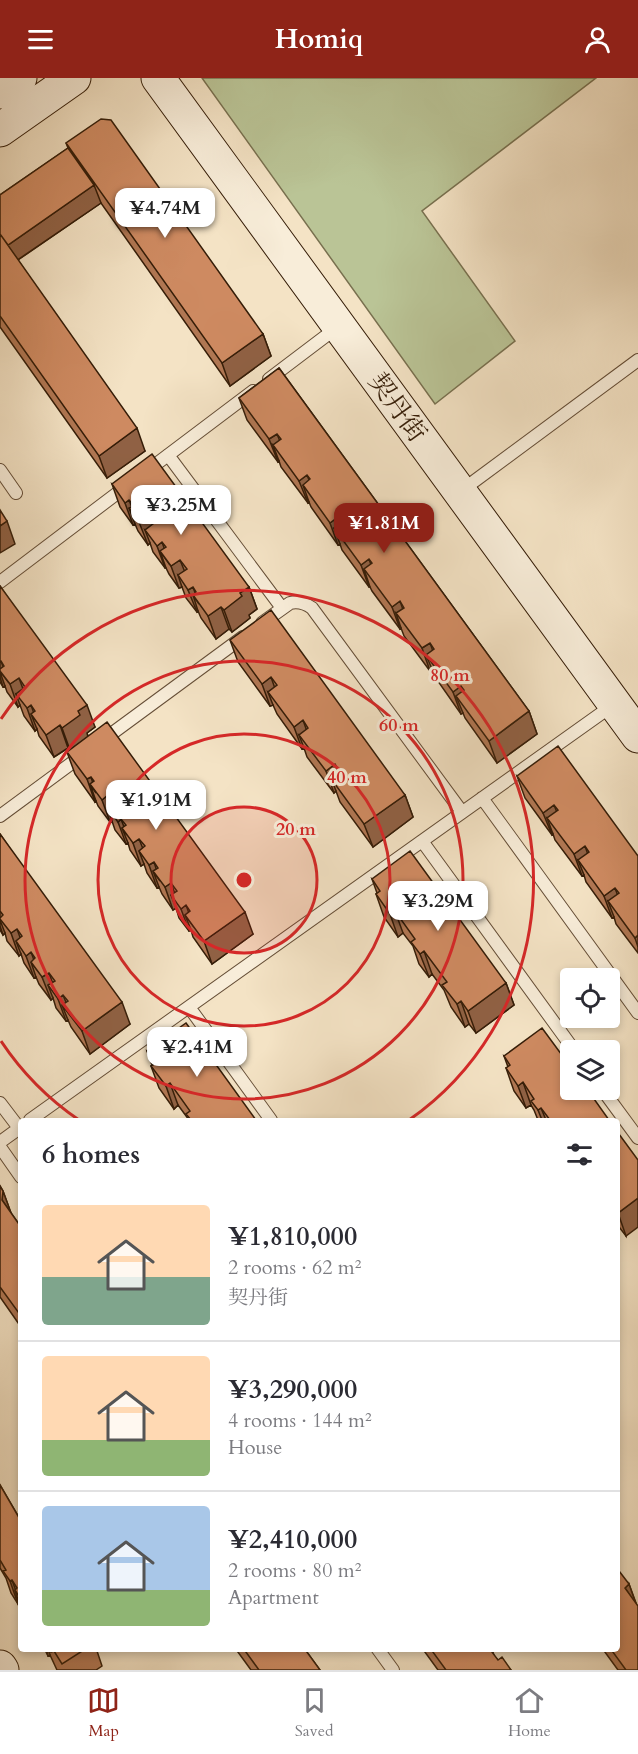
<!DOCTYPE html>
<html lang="en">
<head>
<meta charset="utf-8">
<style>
	:root { --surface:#fff; --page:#f2f2f3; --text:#2b2b33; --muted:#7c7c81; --line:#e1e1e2; --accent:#8f2418 }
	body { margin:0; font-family:Cardo,"Noto Serif SC",serif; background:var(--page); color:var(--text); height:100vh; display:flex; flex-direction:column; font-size:22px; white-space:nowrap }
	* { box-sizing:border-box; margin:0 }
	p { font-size:20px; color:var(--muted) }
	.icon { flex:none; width:33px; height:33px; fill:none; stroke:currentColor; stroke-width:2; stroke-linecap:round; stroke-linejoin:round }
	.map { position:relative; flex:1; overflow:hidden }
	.side { position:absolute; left:18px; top:1040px; width:602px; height:534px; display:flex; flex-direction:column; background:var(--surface); border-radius:6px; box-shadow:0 3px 9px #0003 }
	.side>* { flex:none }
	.fabs { position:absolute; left:560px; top:890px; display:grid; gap:12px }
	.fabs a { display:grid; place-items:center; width:60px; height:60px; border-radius:6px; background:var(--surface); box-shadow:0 3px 9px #0003; font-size:30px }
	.price { position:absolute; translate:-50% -51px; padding:0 14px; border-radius:12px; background:#fff; color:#222; font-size:20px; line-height:39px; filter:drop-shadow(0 2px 3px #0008) }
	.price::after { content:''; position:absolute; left:50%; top:36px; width:18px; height:14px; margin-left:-9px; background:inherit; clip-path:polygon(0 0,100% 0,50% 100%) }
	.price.on { background:var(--accent); color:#fff }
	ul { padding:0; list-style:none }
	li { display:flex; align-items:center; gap:18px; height:150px; padding:0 24px }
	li+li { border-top:2px solid var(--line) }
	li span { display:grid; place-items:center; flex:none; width:168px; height:120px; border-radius:6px; color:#555 }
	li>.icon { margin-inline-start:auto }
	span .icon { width:72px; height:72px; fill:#fffc; stroke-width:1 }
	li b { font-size:26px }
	h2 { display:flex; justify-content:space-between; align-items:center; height:72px; padding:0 24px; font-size:26px }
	header { display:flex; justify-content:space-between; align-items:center; height:78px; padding:0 24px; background:var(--accent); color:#fff; font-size:27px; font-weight:700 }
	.dock { display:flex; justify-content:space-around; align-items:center; height:84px; border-top:2px solid var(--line); background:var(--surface); font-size:16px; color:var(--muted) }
	.dock a { display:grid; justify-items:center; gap:3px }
	.dock .on { color:var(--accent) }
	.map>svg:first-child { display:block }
</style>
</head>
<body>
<header><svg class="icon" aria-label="menu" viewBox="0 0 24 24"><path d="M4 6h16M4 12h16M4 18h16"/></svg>Homiq<svg class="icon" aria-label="person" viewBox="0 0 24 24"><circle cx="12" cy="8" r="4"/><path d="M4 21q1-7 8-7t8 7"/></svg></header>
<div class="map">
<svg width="638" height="1592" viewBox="0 0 638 1592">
	<rect width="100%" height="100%" fill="#f4e3c5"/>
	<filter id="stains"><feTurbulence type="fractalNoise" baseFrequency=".00333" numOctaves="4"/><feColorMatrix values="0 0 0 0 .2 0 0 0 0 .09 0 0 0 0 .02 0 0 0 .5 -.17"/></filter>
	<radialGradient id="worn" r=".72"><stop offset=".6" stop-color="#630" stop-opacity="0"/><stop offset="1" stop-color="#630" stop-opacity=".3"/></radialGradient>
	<path fill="#bac496" stroke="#78704f" stroke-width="1.5" d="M202,0H596L422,133L515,263L435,326Z"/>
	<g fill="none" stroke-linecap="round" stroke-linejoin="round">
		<g stroke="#654e37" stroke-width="14">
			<path id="lane" d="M269,301L339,248
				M168,377L282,530
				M0,392L16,415
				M147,393L253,313
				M461,413L638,282
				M0,504L128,407
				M262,545L290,525C298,523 305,525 312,530L462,734
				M103,662L243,559
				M482,720L638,935
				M0,738L84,676
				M422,763L574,972
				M189,929L271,1042
				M602,1011L638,1060
				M0,1025L19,1050
				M30,1042L613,627
				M0,1064L21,1049
				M0,1069L21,1099
				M377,1570L393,1592"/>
		</g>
		<g stroke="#351d08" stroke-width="35">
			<path id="secondary" d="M158,0L638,658
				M0,14L20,0
				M0,52L74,0
				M0,1589L2,1592"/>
		</g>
		<use href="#lane" stroke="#f8edd9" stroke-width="12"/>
		<use href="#secondary" stroke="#f8edd9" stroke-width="33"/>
	</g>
	<path fill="#b17753" stroke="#351d08" stroke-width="1.5" d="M66,65L263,256L271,278L230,308L101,125L18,182L145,373L107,400L0,249V117L68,70Z
		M279,290L529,633L537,656L497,685L465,640L463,635L461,636L435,599L432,591L430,593L404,558L401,550L400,551L372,513L370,509H369L342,472L340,466L338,467L311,429L309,424L308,425L281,389L279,383L278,384L247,342L239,320Z
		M112,406L249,509L257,531L249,537L250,540L232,554L229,551L216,561L201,540L198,533L197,534L186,520L182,509L179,510L169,496L166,490H165L153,474L150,465L148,467L138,453L135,446L133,447L120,429Z
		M0,508L95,649L87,655L88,658L253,856L212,886L193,859L191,852L189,853L179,840L176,830L173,832L162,816L159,809L157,810L147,795L144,786L141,788L130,772L128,765L126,766L115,752L112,743L110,744L98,728L96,723L95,724L75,696L67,674L69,672L68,670L54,679L39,658L37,651L35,653L24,638L20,627L18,629L7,614L5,608L3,609L0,604Z
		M230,562L405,717L413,739L373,769L340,724L336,713L334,715L307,679L304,670L302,671L277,636L273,627L270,628L238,584Z
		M517,698L638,778V875L616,846L614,839L612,840L586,804L584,797L582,798L555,762L553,756L552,757L525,720Z
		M0,756L130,946L90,976L71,949L68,942L66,943L56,930L53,920L51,922L39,906L36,899L34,900L24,885L21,876L19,878L7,863L5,855L3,857L0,852Z
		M372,801L506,905L514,927L476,955L469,946L465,949L451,929L444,912L432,896L429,899L419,886L413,868L403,855L398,859L384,839L376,816L377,815Z
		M147,973L256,1042H189L178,1027L174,1031L159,1010L151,988L152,987Z
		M504,978L609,1042H538L534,1032L531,1027L526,1030L514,1013L506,990L508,989Z
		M616,1052L626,1158L616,1145Z
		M0,1108L3,1113L11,1135L21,1149V1249L0,1219Z
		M0,1407L21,1443V1530L19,1525L18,1526L11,1515L6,1500L0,1490Z
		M629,1506L636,1525L638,1592H618L602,1570H616Z
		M44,1570H96L102,1588L96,1592H57L50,1577L48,1578Z
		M235,1570H304L320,1592H251Z
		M422,1570H492L494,1578L498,1582L511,1592H438Z"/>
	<path fill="#906144" stroke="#351d08" stroke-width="1.5" d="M94,107L101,125L13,185L7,168Z
		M263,256L271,278L230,308L222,285Z
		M137,350L145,373L107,400L99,378Z
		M277,356L286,378L273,367L279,383L278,384L269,361Z
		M307,397L316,419L303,407L309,424L308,425L299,403Z
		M129,422L136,439L129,430L135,446L133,447L125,425Z
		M149,438L157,460L145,452L150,465L148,467L139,444Z
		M338,439L346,461L334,450L340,466L338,467L330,445Z
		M7,443L15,466L0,475V448Z
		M162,464L170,487L160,473L166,490H165L157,468Z
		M369,481L377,504L364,491L370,509H369L361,487Z
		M180,482L189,504L178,497L182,509L179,510L171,488Z
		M193,509L199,526L193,517L198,533L197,534L188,512Z
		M249,509L257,531L249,537L250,540L232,554L224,532L240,515Z
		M400,523L408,546L396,535L401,550L400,551L392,529Z
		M221,529L229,551L216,561L208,538Z
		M430,565L438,587L426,577L432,591L430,593L422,570Z
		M0,583H1L9,605L0,593Z
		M0,594L5,608L3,609L0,599Z
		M271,599L279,622L268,614L273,627L270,628L262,606Z
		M19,600L27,622L16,616L20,627L18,629L10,606Z
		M461,608L469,630L456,618L463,635L461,636L453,614Z
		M31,627L37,644L31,636L37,651L35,653L27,630Z
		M87,627L95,649L87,655L88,659L70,672L62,650L78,633Z
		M529,633L537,656L497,685L489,663Z
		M303,642L311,665L299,657L304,670L302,671L294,649Z
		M60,647L68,670L54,679L46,657Z
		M335,686L343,709L332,702L336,713L334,715L326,693Z
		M91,699L96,715L90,706L96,723L95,724L87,701Z
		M108,717L116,740L107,729L112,743L110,744L102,722Z
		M405,717L413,739L373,769L364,746Z
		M554,727L563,749L547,740L553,756L552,757L543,735Z
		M121,741L127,757L122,750L128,765L126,766L118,744Z
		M139,761L148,783L139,773L144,786L141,788L133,765Z
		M585,768L593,791L578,782L584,797L582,798L574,776Z
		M154,784L160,803L153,793L159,809L157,810L149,787Z
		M171,805L179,827L171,817L176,830L173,832L165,809Z
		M615,810L623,832L608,823L614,839L612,840L604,818Z
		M186,827L194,849L185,837L191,852L189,853L181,831Z
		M395,833L403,855L398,859L390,836Z
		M245,834L253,856L212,886L204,863Z
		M0,842L5,855L3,857L0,848Z
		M17,851L25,873L16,863L21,876L19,878L11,855Z
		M638,857V869L635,860Z
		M424,873L432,896L429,899L420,876Z
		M31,874L38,893L31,884L36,899L34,900L26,878Z
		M49,895L57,917L48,907L53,920L51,922L42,899Z
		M506,905L514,927L476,955L468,933Z
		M63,917L72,939L62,927L68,942L66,943L58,921Z
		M461,923L469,946L465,949L457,926Z
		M122,924L130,946L90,976L82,953Z
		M523,1004L531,1027L526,1030L518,1008Z
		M170,1005L178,1027L174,1031L166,1008Z
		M541,1030L546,1042H542L538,1032Z
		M3,1113L11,1135L2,1122Z
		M638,1120V1149L626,1158L618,1135Z
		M12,1502L17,1516L15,1512L19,1525L18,1526L10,1503Z
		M629,1506L637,1529L625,1510Z
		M46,1570H48L50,1577L48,1578Z"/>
	<path fill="#ce8a61" stroke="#351d08" stroke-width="1.5" d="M101,41L111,42L263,256L222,285L66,65Z
		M68,70L94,107L8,167L0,156V117Z
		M0,156L137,350L99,378L0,238Z
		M279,290L529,633L489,663L456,618L464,612L461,608L453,614L426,577L434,571L430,565L422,570L396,535L404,530L400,523L392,529L364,491L372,485L369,481L361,487L334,450L342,444L338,439L330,445L303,407L310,401L307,397L299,403L273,367L281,361L277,356L269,361L239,320Z
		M152,376L249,509L240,515L242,518L224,532L221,529L208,538L193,517L196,514L193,509L188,512L178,497L187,491L180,482L171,488L160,473L166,469L162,464L157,468L145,452L154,445L149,438L139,444L129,430L134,428L129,422L125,425L112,406Z
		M0,432L7,443L0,448Z
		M0,508L87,627L78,633L80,637L62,650L60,647L46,657L31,636L35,633L31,627L27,630L16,616L25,609L19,600L10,606L0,593V591L4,588L1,583H0Z
		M271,532L405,717L364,746L332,702L341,696L335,686L326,693L299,657L308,650L303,642L294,649L268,614L277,607L271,599L262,606L230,562Z
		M107,644L245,834L204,863L185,837L190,833L186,827L181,831L171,817L177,813L171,805L165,809L153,793L158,790L154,784L149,787L139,773L145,768L139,761L133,765L122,750L126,747L121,741L118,744L107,729L113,725L108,717L102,722L90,706L94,703L91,699L87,701L67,674Z
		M558,668L638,778V857L635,860L608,823L619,815L615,810L604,818L578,782L589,774L585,768L574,776L547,740L558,732L554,727L543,735L517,698Z
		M0,756L122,924L82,953L62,927L68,923L63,917L58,921L48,907L55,903L49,895L42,899L31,884L35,880L31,874L26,878L16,863L22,858L17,851L11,855L0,841V840L3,837L0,833Z
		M410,773L506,905L468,933L461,923L457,926L442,907L447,904L424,873L420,876L411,864L415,861L395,833L390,836L376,816L380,813L372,801Z
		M186,945L256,1042H191L186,1036L190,1033L170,1005L166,1008L151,988L156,985L147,973Z
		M542,950L570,988V1011H587L609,1042H550L541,1030L538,1032L531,1023L534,1021L523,1004L518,1008L506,990L510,987L504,978Z
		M616,1052L638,1082V1120L618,1135L616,1134Z
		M0,1108L3,1113L2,1122L21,1149V1238L0,1209Z
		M0,1407L21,1443V1522L15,1512L17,1510L12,1502L10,1503L3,1493L6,1492L0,1482Z
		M616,1489L629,1506L625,1510L638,1528V1592H626L610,1570H616Z
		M49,1570H87L62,1586L54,1573L51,1574Z
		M243,1570H304L320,1592H259Z
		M430,1570H489L498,1582L502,1579L511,1592H446Z"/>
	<circle cx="244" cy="802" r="73" fill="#d62828" fill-opacity=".12"/>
	<g fill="none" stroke="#d62828" stroke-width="3">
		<circle cx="244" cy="802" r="73"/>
		<circle cx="244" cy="802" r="146"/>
		<circle cx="244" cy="802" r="219"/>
		<path d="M79 1042A291 291 0 0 1 1 963M1 641A291 291 0 1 1 409 1042"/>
	</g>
	<g text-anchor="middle" stroke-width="6" stroke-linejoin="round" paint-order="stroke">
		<g font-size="26" fill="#351d08" stroke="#f8edd9">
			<text transform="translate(398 329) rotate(54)" y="9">契丹街</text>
		</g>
	</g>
	<circle cx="244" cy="802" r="9" fill="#d62828" stroke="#f8edd9" stroke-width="3"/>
	<g font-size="18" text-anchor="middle" font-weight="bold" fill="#d62828" stroke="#f8edd9" stroke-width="6" stroke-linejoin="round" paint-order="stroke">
		<text x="450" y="603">80 m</text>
		<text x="399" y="653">60 m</text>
		<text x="347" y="705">40 m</text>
		<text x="296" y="757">20 m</text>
	</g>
	<rect width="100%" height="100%" filter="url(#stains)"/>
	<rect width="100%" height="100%" fill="url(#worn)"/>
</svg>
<div class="fabs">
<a><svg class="icon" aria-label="locate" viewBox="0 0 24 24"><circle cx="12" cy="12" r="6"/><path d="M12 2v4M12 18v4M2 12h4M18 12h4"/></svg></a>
<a><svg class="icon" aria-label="layers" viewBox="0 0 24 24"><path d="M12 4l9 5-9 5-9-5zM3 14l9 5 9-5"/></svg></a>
</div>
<b class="price" style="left:165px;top:161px">¥4.74M</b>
<b class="price" style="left:181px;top:458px">¥3.25M</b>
<b class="price on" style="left:384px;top:476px">¥1.81M</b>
<b class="price" style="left:156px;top:753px">¥1.91M</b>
<b class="price" style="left:438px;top:854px">¥3.29M</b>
<b class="price" style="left:197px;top:1000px">¥2.41M</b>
<section class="side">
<h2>6 homes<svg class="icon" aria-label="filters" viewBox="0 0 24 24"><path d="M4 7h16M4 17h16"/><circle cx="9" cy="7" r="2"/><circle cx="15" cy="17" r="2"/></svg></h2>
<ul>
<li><span style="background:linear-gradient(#ffd9b3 60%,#7fa58c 0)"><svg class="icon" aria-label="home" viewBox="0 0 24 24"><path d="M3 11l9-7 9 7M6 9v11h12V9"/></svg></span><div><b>¥1,810,000</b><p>2 rooms · 62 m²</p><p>契丹街</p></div></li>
<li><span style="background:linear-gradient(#ffd9b3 70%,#8fb573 0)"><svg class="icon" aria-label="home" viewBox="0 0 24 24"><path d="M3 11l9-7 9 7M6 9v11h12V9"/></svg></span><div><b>¥3,290,000</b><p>4 rooms · 144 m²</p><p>House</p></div></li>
<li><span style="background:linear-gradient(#a9c7e8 70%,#8fb573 0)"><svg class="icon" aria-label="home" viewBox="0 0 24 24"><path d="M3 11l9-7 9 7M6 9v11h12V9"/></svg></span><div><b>¥2,410,000</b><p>2 rooms · 80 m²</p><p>Apartment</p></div></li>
</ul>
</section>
</div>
<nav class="dock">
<a class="on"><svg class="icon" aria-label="map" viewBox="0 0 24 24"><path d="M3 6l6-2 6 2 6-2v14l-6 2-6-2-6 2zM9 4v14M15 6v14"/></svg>Map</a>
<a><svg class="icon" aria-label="saved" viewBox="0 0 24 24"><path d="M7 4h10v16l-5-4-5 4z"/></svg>Saved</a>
<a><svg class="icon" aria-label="home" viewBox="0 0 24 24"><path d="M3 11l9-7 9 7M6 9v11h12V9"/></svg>Home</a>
</nav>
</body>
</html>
